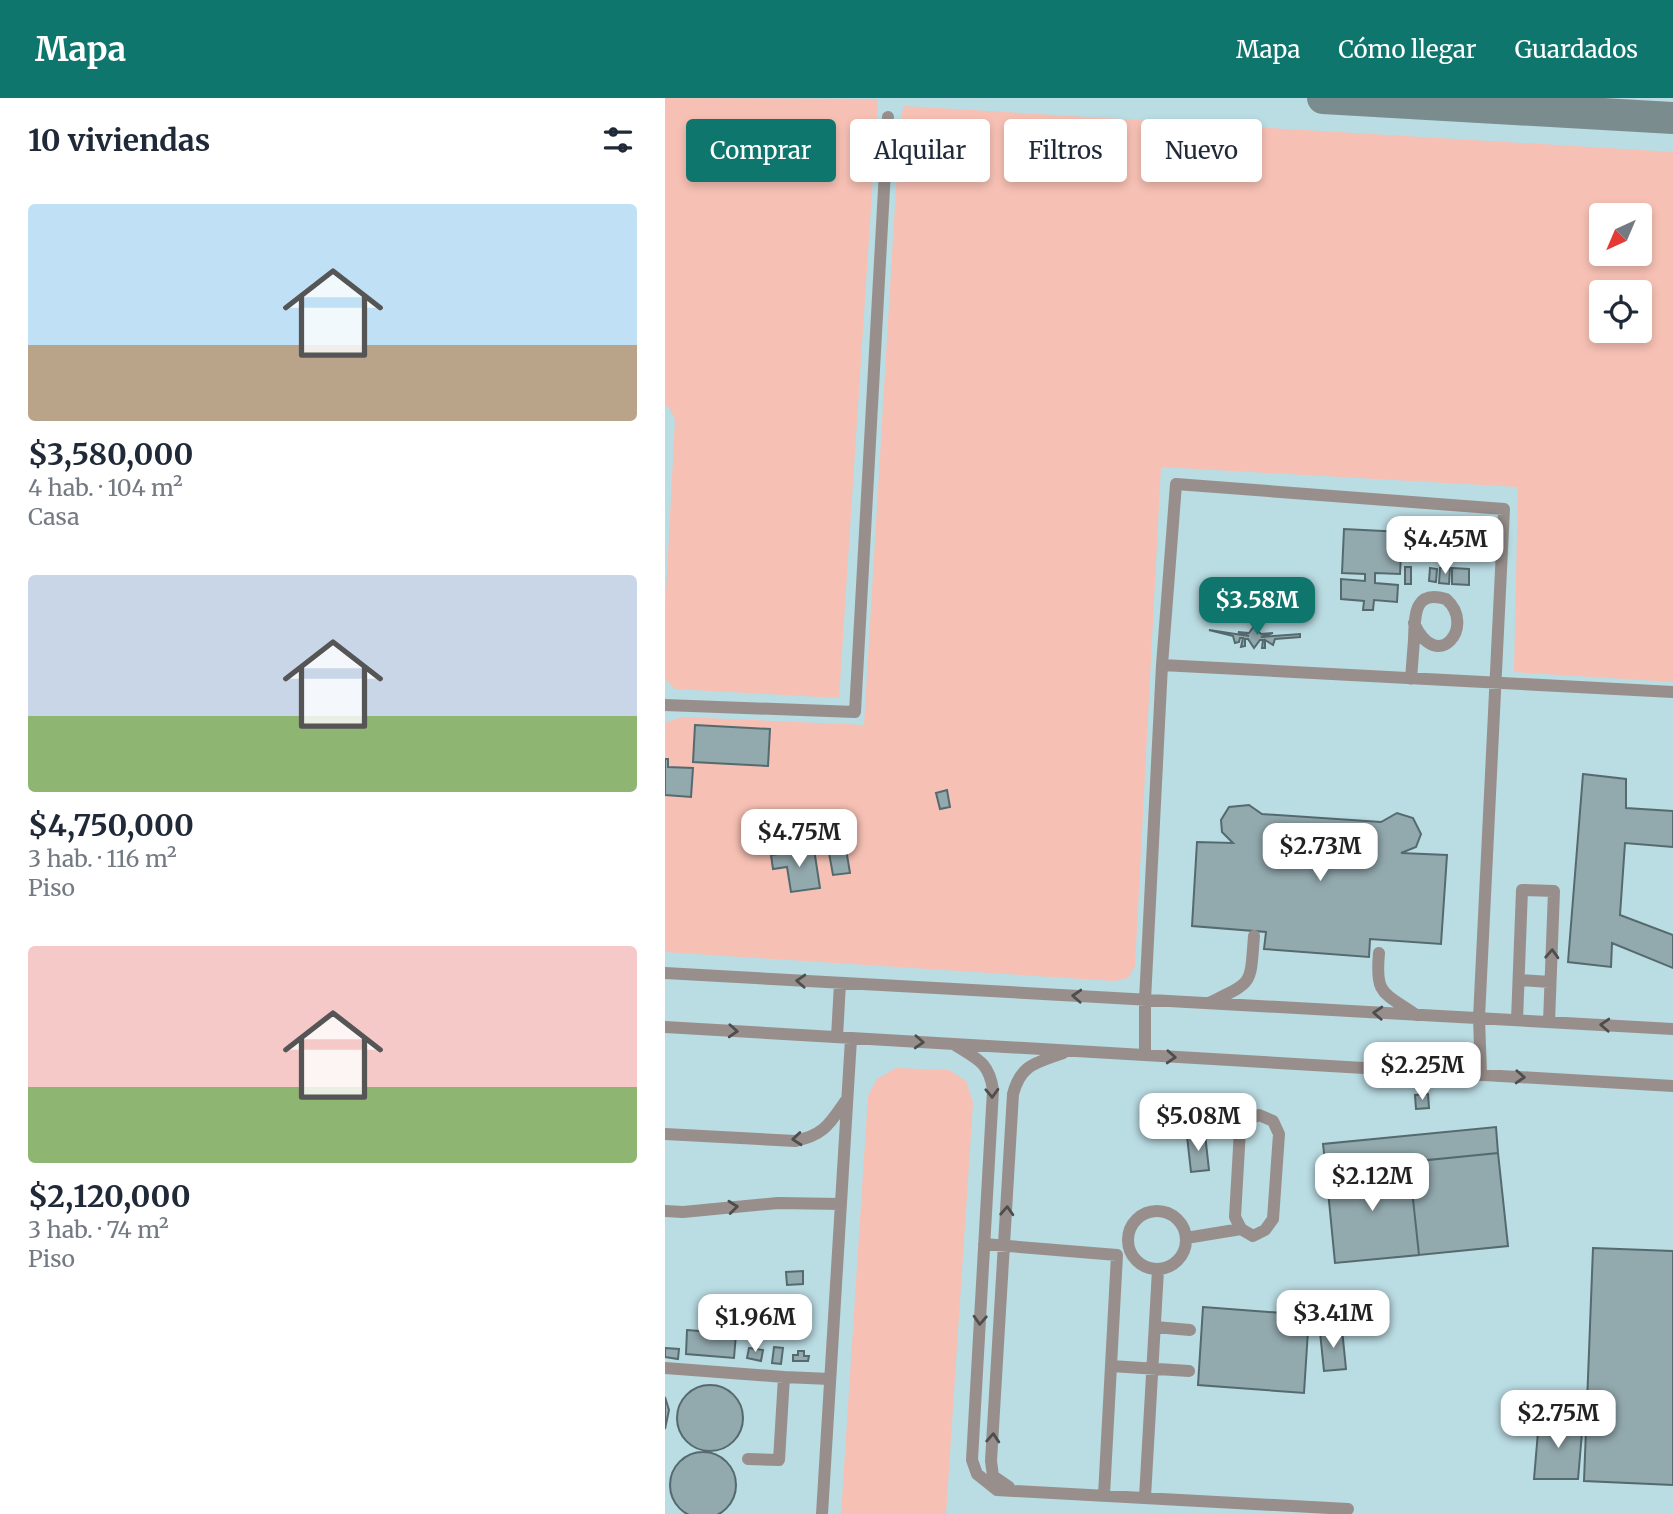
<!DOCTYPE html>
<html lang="es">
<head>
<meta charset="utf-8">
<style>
	:root { --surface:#fff; --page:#f6f6f7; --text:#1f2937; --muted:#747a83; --accent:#0f766e }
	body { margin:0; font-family:Merriweather,serif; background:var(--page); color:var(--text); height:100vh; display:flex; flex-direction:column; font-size:26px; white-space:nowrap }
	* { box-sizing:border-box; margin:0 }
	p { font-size:23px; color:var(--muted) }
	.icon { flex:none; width:38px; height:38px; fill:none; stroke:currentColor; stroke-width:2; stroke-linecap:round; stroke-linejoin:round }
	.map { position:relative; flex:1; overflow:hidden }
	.drawer { display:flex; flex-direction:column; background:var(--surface); width:665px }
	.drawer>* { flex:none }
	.top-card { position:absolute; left:21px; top:21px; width:665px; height:63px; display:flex; gap:14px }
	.needle { width:46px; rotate:224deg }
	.buttons { position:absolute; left:924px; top:105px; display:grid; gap:14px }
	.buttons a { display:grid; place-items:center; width:63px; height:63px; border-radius:7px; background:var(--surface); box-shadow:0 4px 10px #0003; font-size:35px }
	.price { position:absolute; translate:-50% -60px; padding:0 16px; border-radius:14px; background:#fff; color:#222; font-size:23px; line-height:46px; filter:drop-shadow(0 2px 4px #0008) }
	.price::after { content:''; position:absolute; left:50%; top:42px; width:21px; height:16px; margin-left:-10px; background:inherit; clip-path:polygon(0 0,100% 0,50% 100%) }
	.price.active { background:var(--accent); color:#fff }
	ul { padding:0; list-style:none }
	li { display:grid; align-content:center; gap:14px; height:371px; padding:0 28px }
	li span { display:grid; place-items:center; height:217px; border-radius:7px; color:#555 }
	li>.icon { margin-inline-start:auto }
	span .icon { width:126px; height:126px; fill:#fffc; stroke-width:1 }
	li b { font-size:30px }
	h2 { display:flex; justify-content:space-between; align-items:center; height:84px; padding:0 28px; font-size:30px }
	.chip { padding:0 24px; border-radius:7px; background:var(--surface); box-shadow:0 4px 10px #0003; font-size:24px; line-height:63px }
	.chip.active { background:var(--accent); color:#fff }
	header { display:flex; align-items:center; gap:42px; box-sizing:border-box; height:98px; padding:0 35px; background:var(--accent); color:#fff }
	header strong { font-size:33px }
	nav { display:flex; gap:38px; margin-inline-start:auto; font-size:24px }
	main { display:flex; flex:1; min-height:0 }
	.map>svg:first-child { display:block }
</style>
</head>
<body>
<header>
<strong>Mapa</strong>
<nav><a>Mapa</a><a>Cómo llegar</a><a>Guardados</a></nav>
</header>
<main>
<section class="drawer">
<h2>10 viviendas<svg class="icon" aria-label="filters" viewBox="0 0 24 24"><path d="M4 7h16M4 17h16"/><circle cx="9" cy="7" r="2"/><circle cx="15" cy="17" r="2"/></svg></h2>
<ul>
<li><span style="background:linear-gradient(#bfe0f5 65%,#b9a48a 0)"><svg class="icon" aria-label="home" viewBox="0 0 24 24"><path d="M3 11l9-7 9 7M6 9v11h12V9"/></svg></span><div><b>$3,580,000</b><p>4 hab. · 104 m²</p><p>Casa</p></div></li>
<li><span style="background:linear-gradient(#c9d6e8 65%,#8fb573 0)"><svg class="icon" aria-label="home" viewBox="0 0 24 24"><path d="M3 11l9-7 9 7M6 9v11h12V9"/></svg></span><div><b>$4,750,000</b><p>3 hab. · 116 m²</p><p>Piso</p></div></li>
<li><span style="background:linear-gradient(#f6c9c9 65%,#8fb573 0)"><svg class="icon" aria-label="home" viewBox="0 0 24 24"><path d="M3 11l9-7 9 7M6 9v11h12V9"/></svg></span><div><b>$2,120,000</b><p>3 hab. · 74 m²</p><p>Piso</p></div></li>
</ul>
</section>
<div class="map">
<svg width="1008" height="1416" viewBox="0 0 1008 1416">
	<rect width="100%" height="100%" fill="#cde6eb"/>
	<path fill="#badce3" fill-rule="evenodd" d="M0,0H1008V1416H0ZM936,117H975V156H936ZM936,194H975V233H936Z"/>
	<path fill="#f7c0b4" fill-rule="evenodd" d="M0,0L213,1L174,600L10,591L0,581V516L10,322L4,309L0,308Z
		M239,8L1008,54V584L849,574L853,389L496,369L470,868L463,880L449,883L0,854V626L2,624L17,619L199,627L235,23ZM936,117H975V156H936ZM936,194H975V233H936Z
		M231,970L284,972L301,983L308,1005L281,1416H176L203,998L212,981Z"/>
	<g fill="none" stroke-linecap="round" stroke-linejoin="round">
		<path stroke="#7a8c8e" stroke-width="32" d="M658,0L1008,20"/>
	</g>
	<path fill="#92a9ae" stroke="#556a6f" stroke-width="2" d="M789,421L807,422L806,437L788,435Z
		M777,423L787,424L786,435H777Z
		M679,431L737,434L735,476L710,475V485L733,487L732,504L709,502L708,512H698L699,503L676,501V481L700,483V476L677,475Z
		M740,469H746V486H740Z
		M765,470L772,471L771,484L764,483Z
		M775,470H785L784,486L774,485Z
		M787,470L804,471V487L787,486Z
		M590,518H592L591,531L596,536L608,535L596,539L635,536V539L610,541L608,547L600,542V550H597L598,542H595L589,550L583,541H580V548L576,549L578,540H575L574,544L570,545L568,538L544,532L584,538L573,534L584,535L589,528Z
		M30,627L105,631L103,668L28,664Z
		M0,661H3V669L28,670L26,699L0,697Z
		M918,676L961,681V710L1008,713V749L960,745L955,817L1008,837V870L947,845L946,869L903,864Z
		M282,692L285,709L275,711L271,695Z
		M584,707L597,716L716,724L732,715L748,720L756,736L751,749L736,755L782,757L776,846L705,841L704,859L599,851L601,834L527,828L532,744L568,745L557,734L556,722L564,709Z
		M172,742L174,752L181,751L185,775L168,777L162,744Z
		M149,751L155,790L126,794L122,769L108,771L106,757Z
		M763,996L764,1010L751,1011L750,997Z
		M831,1029L833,1055L661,1072L658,1046Z
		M540,1036L544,1072L526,1074L522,1038Z
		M833,1055L843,1148L754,1157L744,1064Z
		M744,1064L754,1157L670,1165L661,1072Z
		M928,1150L1008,1153V1387L919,1383Z
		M138,1173V1186L122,1187L121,1174Z
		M538,1209L644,1217L639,1295L533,1287Z
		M677,1231L681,1271L659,1273L655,1234Z
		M22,1232L71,1236L69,1260L21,1256Z
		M109,1249L118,1250L116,1266L107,1265Z
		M0,1250L14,1251L13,1261L0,1259Z
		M84,1250L98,1252L96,1263L82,1260Z
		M133,1253H139V1258H144L143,1263H128V1257H133Z
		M12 1320a33 33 0 1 1 66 0a33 33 0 1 1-66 0Z
		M0,1299L4,1312L0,1331Z
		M874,1322L918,1323L913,1381H869Z
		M5 1387a33 33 0 1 1 66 0a33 33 0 1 1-66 0Z"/>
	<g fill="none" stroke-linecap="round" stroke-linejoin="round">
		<path stroke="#988f8c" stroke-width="12" d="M497,567L1008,594
			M746,581C747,568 748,555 749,542C750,519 748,491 781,501C812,528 772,577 749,525
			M0,607L190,614L223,19
			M714,855C710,897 718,894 751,917
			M0,875L1008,931
			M854,882L885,884
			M544,905C589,883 585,888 589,838
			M852,922L857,792L889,793L884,924
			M0,929L1008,988
			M172,939L175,885
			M290,947C312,961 324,964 328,992L307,1362L312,1376L332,1392L683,1411
			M480,957V902L497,567L511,386L839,411L814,920L816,977
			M594,1017L608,1023L614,1036L608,1121L600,1132L588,1138L576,1131L570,1119L575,1032L582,1022Z
			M0,1036L130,1043C160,1037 165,1025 182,1001
			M463 1142a29 29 0 1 1 58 0a29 29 0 1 1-58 0Z
			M0,1113L18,1114L113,1105L176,1106
			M521,1140L576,1131
			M319,1146L452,1157L439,1397
			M490,1229L525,1232
			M446,1268L524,1273
			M0,1270L119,1279L114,1362L83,1361
			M119,1279L165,1281
			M344,1389L328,1378L326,1363L348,996C356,966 371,965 398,955
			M480,1399L493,1172
			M157,1416L186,941"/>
	</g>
	<defs><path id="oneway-chevron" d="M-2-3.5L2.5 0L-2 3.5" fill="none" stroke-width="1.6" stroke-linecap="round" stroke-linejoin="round" transform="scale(1.75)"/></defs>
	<g stroke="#4d4e4d">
		<use href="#oneway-chevron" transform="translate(887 856) rotate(-87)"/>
		<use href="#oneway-chevron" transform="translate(136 883) rotate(-177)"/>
		<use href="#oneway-chevron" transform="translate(412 898) rotate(-177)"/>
		<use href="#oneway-chevron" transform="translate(713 915) rotate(-177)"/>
		<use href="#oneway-chevron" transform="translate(940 927) rotate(-177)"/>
		<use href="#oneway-chevron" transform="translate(68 933) rotate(3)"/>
		<use href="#oneway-chevron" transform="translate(254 944) rotate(3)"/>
		<use href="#oneway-chevron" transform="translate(506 959) rotate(3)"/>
		<use href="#oneway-chevron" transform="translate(855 979) rotate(3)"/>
		<use href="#oneway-chevron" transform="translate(327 995) rotate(88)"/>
		<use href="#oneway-chevron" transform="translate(132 1041) rotate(175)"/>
		<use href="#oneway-chevron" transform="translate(68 1109) rotate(-6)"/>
		<use href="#oneway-chevron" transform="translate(342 1113) rotate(-87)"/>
		<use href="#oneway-chevron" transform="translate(315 1222) rotate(93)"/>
		<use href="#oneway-chevron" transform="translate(328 1340) rotate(-86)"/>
	</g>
</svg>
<div class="buttons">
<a><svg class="needle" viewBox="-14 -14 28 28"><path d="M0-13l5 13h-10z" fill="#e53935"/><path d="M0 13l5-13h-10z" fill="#747a83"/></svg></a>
<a><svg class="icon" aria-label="locate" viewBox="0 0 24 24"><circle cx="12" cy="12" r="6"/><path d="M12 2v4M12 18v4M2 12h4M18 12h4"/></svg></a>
</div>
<b class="price" style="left:780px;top:478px">$4.45M</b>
<b class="price active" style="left:592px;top:539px">$3.58M</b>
<b class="price" style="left:134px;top:771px">$4.75M</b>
<b class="price" style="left:655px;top:785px">$2.73M</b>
<b class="price" style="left:757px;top:1004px">$2.25M</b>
<b class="price" style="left:533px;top:1055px">$5.08M</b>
<b class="price" style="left:707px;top:1115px">$2.12M</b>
<b class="price" style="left:668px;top:1252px">$3.41M</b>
<b class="price" style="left:90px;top:1256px">$1.96M</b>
<b class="price" style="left:893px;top:1352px">$2.75M</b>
<div class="top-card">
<a class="chip active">Comprar</a>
<a class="chip">Alquilar</a>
<a class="chip">Filtros</a>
<a class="chip">Nuevo</a>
</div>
</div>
</main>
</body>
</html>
